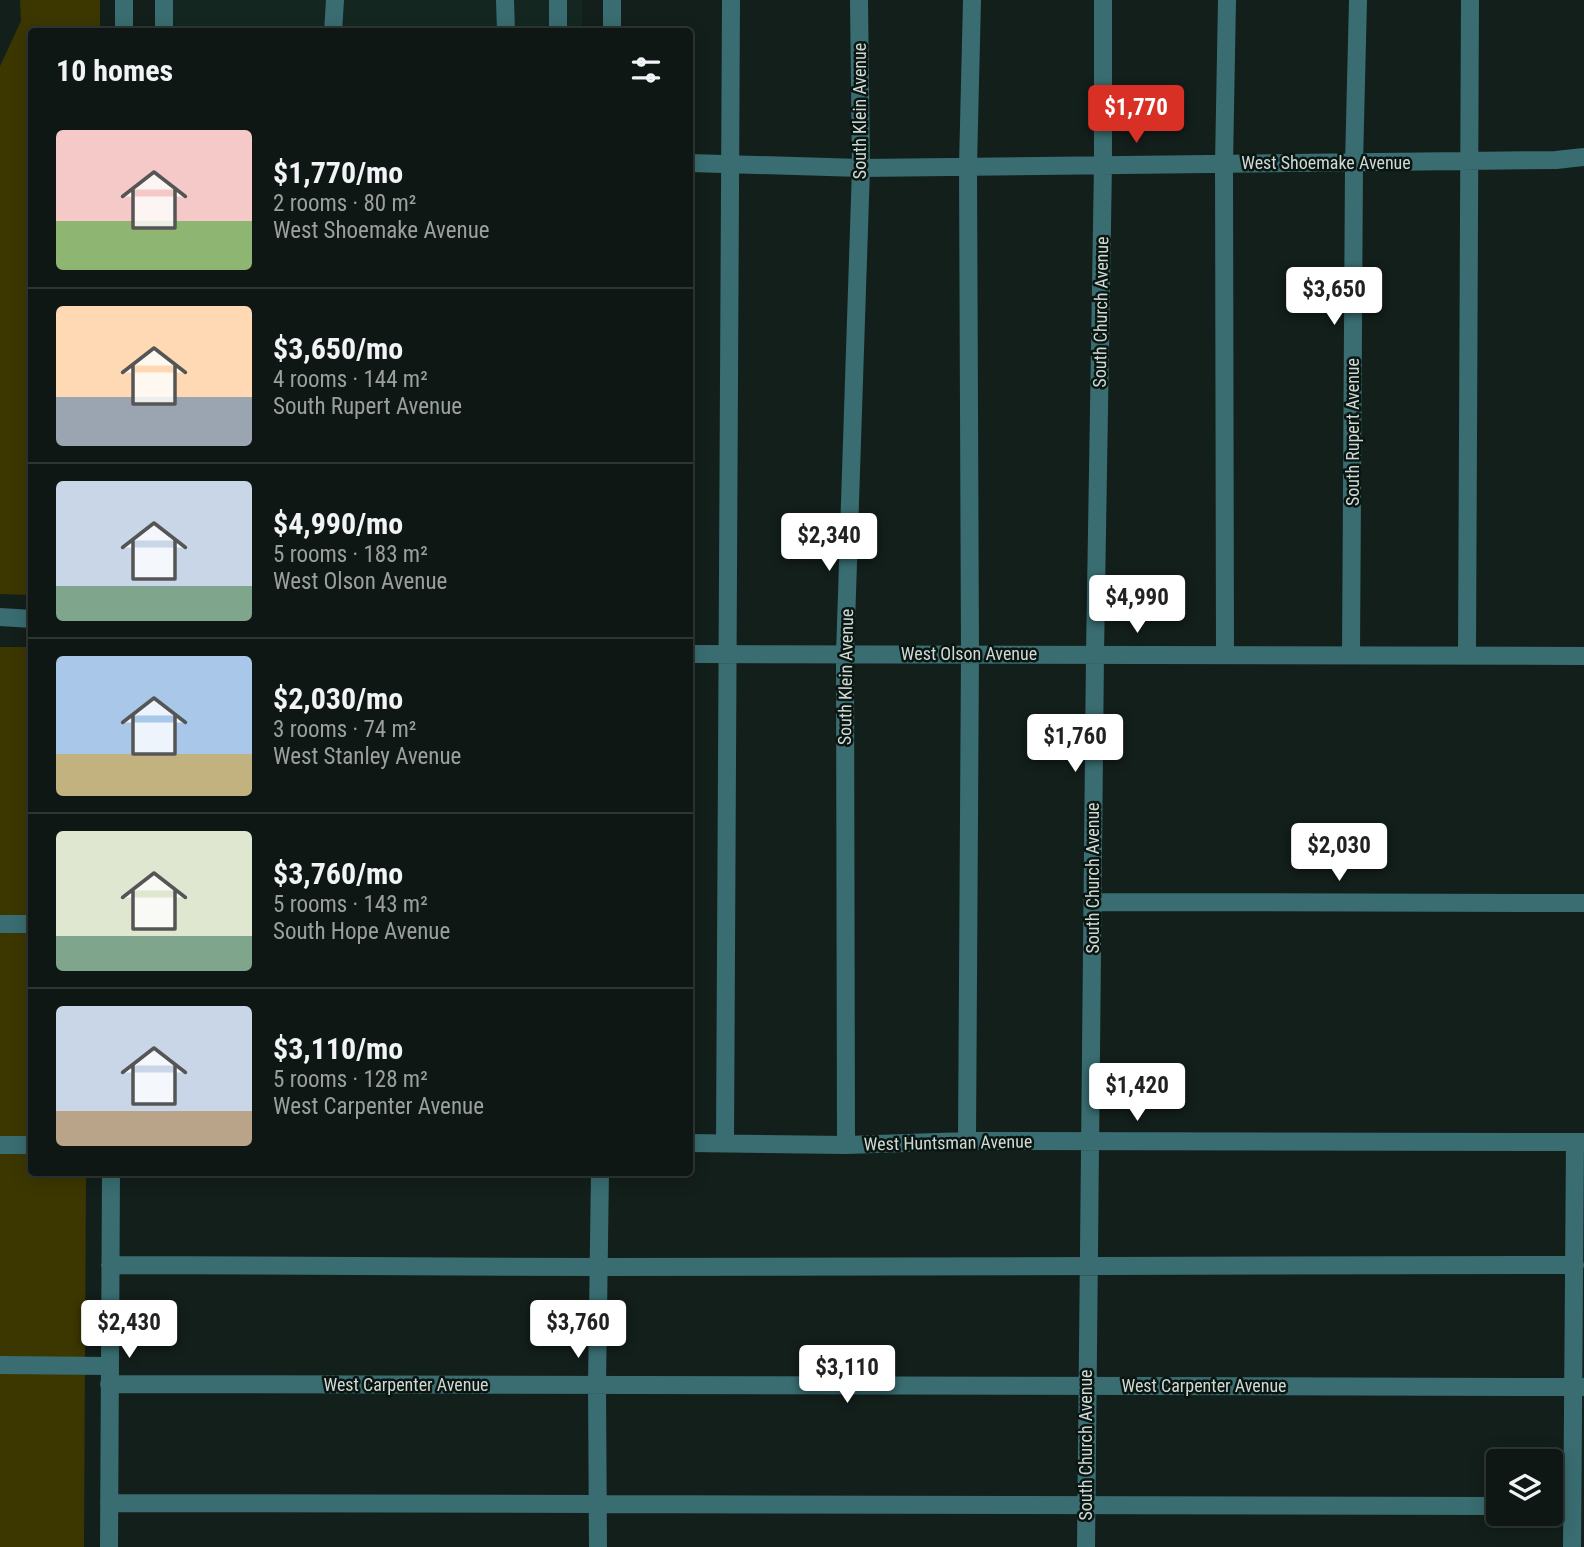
<!DOCTYPE html>
<html lang="en">
<head>
<meta charset="utf-8">
<style>
	:root { --surface:#0e1714; --page:#1c2422; --text:#f1f3f6; --muted:#9b9fa0; --line:#2e3634; --accent:#d93025 }
	body { margin:0; font-family:"Roboto Condensed",sans-serif; background:var(--page); color:var(--text); height:100vh; display:flex; flex-direction:column; font-size:26px; white-space:nowrap }
	* { box-sizing:border-box; margin:0 }
	p { font-size:23px; color:var(--muted) }
	.icon { flex:none; width:38px; height:38px; fill:none; stroke:currentColor; stroke-width:2; stroke-linecap:round; stroke-linejoin:round }
	.map { position:relative; flex:1; overflow:hidden }
	.details { position:absolute; left:28px; top:28px; width:665px; height:1148px; display:flex; flex-direction:column; background:var(--surface); border-radius:7px; box-shadow:0 4px 18px #0003,0 0 0 2px var(--line) }
	.details>* { flex:none }
	.buttons { position:absolute; left:1486px; top:1449px; display:grid; gap:14px }
	.buttons a { display:grid; place-items:center; width:77px; height:77px; border-radius:7px; background:var(--surface); box-shadow:0 4px 18px #0003,0 0 0 2px var(--line); font-size:35px }
	.price { position:absolute; translate:-50% -60px; padding:0 16px; border-radius:7px; background:#fff; color:#222; font-size:23px; line-height:46px; filter:drop-shadow(0 2px 4px #0008) }
	.price::after { content:''; position:absolute; left:50%; top:42px; width:21px; height:16px; margin-left:-10px; background:inherit; clip-path:polygon(0 0,100% 0,50% 100%) }
	.price.on { background:var(--accent); color:#fff }
	ul { padding:0; list-style:none }
	li { display:flex; align-items:center; gap:21px; height:175px; padding:0 28px }
	li+li { border-top:2px solid var(--line) }
	li span { display:grid; place-items:center; flex:none; width:196px; height:140px; border-radius:7px; color:#555 }
	li>.icon { margin-inline-start:auto }
	span .icon { width:84px; height:84px; fill:#fffc; stroke-width:1 }
	li b { font-size:30px }
	h2 { display:flex; justify-content:space-between; align-items:center; height:84px; padding:0 28px; font-size:30px }
	.map>svg:first-child { display:block }
</style>
</head>
<body>
<div class="map">
<svg width="1584" height="1547" viewBox="0 0 1584 1547">
	<rect width="100%" height="100%" fill="#131f1b"/>
	<path fill="#132720" d="M163,0H582V31H164Z"/>
	<path fill="#3c3700" d="M20,0H100V31L32,32L31,595L0,594V66L21,21Z
		M0,647H31L32,1172L86,1173L84,1547H0Z"/>
	<g fill="none" stroke-linecap="round" stroke-linejoin="round">
		<path stroke="#396d71" stroke-width="18" d="M124,0V32
			M505,0L506,32
			M558,0V32
			M612,0V32
			M164,32V0
			M333,32L335,0
			M690,163L861,168L1556,160L1584,157
			M0,617L32,619
			M690,654L1584,656
			M1225,654L1224,164L1227,0
			M1351,654L1354,164L1358,0
			M1467,655L1470,0
			M1094,902L1584,903
			M0,924H32
			M967,1141L970,654L968,166L972,0
			M690,1143L846,1145L967,1141L1584,1142
			M725,1143L731,0
			M0,1145H32
			M846,1145L845,654L861,168L859,0
			M110,1265L598,1267L1575,1265
			M0,1365L109,1366
			M109,1384L1584,1387
			M109,1503L1498,1506
			M1550,1506H1572
			M109,1547L111,1172
			M598,1547L597,1385L600,1172
			M1086,1547L1095,654L1103,164V0
			M1572,1547L1575,1142"/>
	</g>
	<g text-anchor="middle" stroke-width="5" stroke-linejoin="round" paint-order="stroke">
		<g font-size="18" fill="#d1d9d5" stroke="#0a1612">
			<text transform="translate(860 111) rotate(-90)" y="6">South Klein Avenue</text>
			<text x="1326" y="169">West Shoemake Avenue</text>
			<text transform="translate(1101 312) rotate(-89)" y="6">South Church Avenue</text>
			<text transform="translate(1353 432) rotate(-90)" y="6">South Rupert Avenue</text>
			<text x="969" y="660">West Olson Avenue</text>
			<text transform="translate(846 677) rotate(-89)" y="6">South Klein Avenue</text>
			<text transform="translate(1093 878) rotate(-90)" y="6">South Church Avenue</text>
			<text transform="translate(948 1143) rotate(-1)" y="6">West Huntsman Avenue</text>
			<text x="406" y="1391">West Carpenter Avenue</text>
			<text x="1204" y="1392">West Carpenter Avenue</text>
			<text transform="translate(1086 1445) rotate(-90)" y="6">South Church Avenue</text>
		</g>
	</g>
</svg>
<div class="buttons">
<a><svg class="icon" aria-label="layers" viewBox="0 0 24 24"><path d="M12 4l9 5-9 5-9-5zM3 14l9 5 9-5"/></svg></a>
</div>
<b class="price on" style="left:1136px;top:145px">$1,770</b>
<b class="price" style="left:1334px;top:327px">$3,650</b>
<b class="price" style="left:829px;top:573px">$2,340</b>
<b class="price" style="left:1137px;top:635px">$4,990</b>
<b class="price" style="left:1075px;top:774px">$1,760</b>
<b class="price" style="left:1339px;top:883px">$2,030</b>
<b class="price" style="left:1137px;top:1123px">$1,420</b>
<b class="price" style="left:129px;top:1360px">$2,430</b>
<b class="price" style="left:578px;top:1360px">$3,760</b>
<b class="price" style="left:847px;top:1405px">$3,110</b>
<section class="details">
<h2>10 homes<svg class="icon" aria-label="filters" viewBox="0 0 24 24"><path d="M4 7h16M4 17h16"/><circle cx="9" cy="7" r="2"/><circle cx="15" cy="17" r="2"/></svg></h2>
<ul>
<li><span style="background:linear-gradient(#f6c9c9 65%,#8fb573 0)"><svg class="icon" aria-label="home" viewBox="0 0 24 24"><path d="M3 11l9-7 9 7M6 9v11h12V9"/></svg></span><div><b>$1,770/mo</b><p>2 rooms · 80 m²</p><p>West Shoemake Avenue</p></div></li>
<li><span style="background:linear-gradient(#ffd9b3 65%,#9aa5b1 0)"><svg class="icon" aria-label="home" viewBox="0 0 24 24"><path d="M3 11l9-7 9 7M6 9v11h12V9"/></svg></span><div><b>$3,650/mo</b><p>4 rooms · 144 m²</p><p>South Rupert Avenue</p></div></li>
<li><span style="background:linear-gradient(#c9d6e8 75%,#7fa58c 0)"><svg class="icon" aria-label="home" viewBox="0 0 24 24"><path d="M3 11l9-7 9 7M6 9v11h12V9"/></svg></span><div><b>$4,990/mo</b><p>5 rooms · 183 m²</p><p>West Olson Avenue</p></div></li>
<li><span style="background:linear-gradient(#a9c7e8 70%,#c2b280 0)"><svg class="icon" aria-label="home" viewBox="0 0 24 24"><path d="M3 11l9-7 9 7M6 9v11h12V9"/></svg></span><div><b>$2,030/mo</b><p>3 rooms · 74 m²</p><p>West Stanley Avenue</p></div></li>
<li><span style="background:linear-gradient(#dfe7d0 75%,#7fa58c 0)"><svg class="icon" aria-label="home" viewBox="0 0 24 24"><path d="M3 11l9-7 9 7M6 9v11h12V9"/></svg></span><div><b>$3,760/mo</b><p>5 rooms · 143 m²</p><p>South Hope Avenue</p></div></li>
<li><span style="background:linear-gradient(#c9d6e8 75%,#b9a48a 0)"><svg class="icon" aria-label="home" viewBox="0 0 24 24"><path d="M3 11l9-7 9 7M6 9v11h12V9"/></svg></span><div><b>$3,110/mo</b><p>5 rooms · 128 m²</p><p>West Carpenter Avenue</p></div></li>
</ul>
</section>
</div>
</body>
</html>
